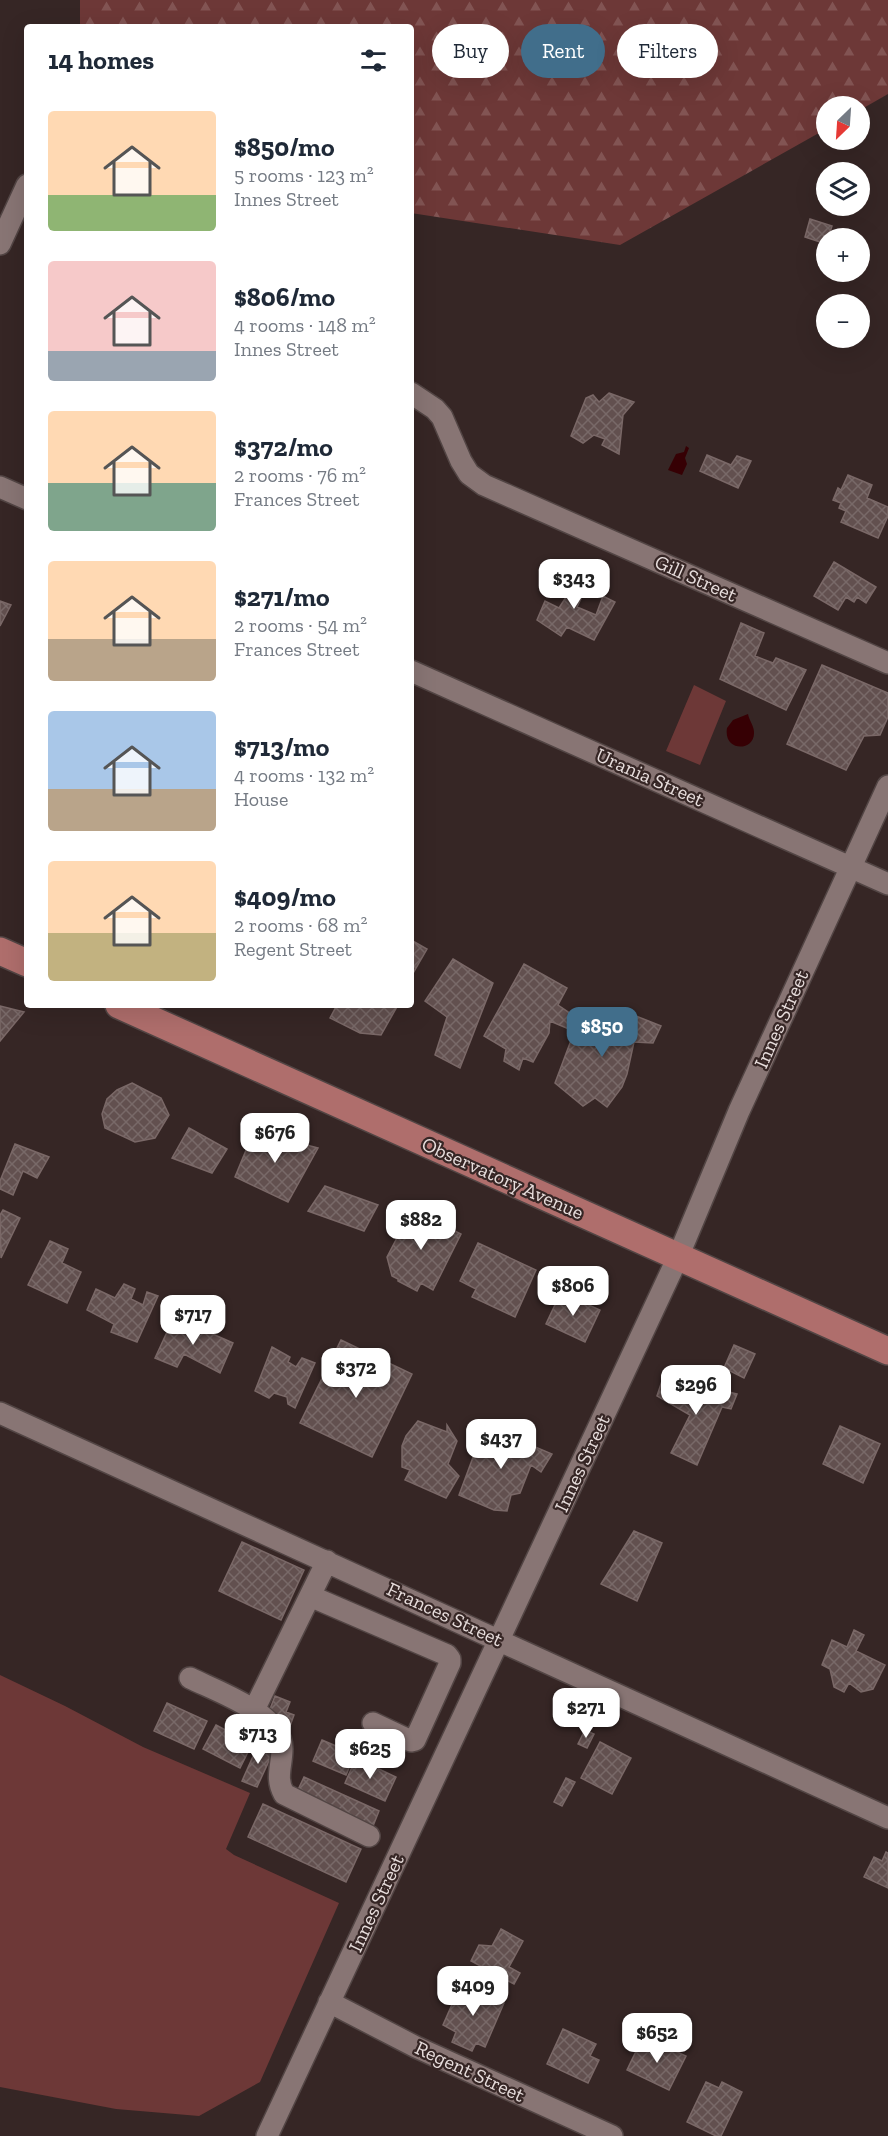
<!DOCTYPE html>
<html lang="en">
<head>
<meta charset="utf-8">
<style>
	:root { --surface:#fff; --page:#f2f2f3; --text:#1f2937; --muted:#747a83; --accent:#416e8b }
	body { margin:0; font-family:"Zilla Slab",serif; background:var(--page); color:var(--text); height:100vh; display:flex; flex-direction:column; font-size:22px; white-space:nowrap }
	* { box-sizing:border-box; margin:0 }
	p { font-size:20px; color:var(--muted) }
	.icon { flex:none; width:33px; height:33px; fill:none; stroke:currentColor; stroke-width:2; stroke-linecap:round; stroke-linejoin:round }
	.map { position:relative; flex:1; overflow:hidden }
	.details { position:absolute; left:24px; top:24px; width:390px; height:984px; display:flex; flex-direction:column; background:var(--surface); border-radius:6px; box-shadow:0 6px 24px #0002 }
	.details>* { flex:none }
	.banner { position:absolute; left:432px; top:24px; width:366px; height:54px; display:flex; gap:12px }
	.needle { width:39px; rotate:205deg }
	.fabs { position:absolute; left:816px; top:96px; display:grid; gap:12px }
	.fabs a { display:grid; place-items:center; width:54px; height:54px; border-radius:50%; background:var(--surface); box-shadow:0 6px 24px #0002; font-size:30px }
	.price { position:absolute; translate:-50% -51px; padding:0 14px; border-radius:12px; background:#fff; color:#222; font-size:20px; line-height:39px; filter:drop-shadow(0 2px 3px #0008) }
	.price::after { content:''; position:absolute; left:50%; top:36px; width:18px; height:14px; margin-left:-9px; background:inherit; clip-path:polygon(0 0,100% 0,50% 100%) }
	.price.on { background:var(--accent); color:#fff }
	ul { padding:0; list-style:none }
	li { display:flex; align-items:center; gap:18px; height:150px; padding:0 24px }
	li span { display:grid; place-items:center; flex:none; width:168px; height:120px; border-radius:6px; color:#555 }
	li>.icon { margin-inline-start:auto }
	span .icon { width:72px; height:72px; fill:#fffc; stroke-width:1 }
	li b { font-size:26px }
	h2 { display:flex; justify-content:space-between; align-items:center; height:72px; padding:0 24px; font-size:26px }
	.chip { padding:0 21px; border-radius:27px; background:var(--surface); box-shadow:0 6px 24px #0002; font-size:21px; line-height:54px }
	.chip.on { background:var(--accent); color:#fff }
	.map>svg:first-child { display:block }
</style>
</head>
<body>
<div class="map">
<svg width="888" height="2136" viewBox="0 0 888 2136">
	<defs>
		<pattern id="forest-firs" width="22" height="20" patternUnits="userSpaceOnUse" patternTransform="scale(1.5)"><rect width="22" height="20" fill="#6d3837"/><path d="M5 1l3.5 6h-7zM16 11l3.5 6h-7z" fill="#825453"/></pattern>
		<pattern id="building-cross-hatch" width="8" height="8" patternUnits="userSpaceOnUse" patternTransform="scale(1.5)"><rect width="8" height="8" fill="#62504f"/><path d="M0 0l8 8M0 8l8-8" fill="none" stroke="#786968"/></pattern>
	</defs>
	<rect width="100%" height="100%" fill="#362625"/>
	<path fill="#6d3837" d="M694,685L726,701L700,765L666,751Z
		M0,1675L65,1706L143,1747L250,1793L226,1849L234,1855L339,1903L260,2082L199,2116L116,2109L0,2087Z"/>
	<path fill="url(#forest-firs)" d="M80,0H888V94L860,110V106H826V129L620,245L411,213V27H80Z"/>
	<path fill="#360004" d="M686,446L689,448L685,458L687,464L682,475L668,470L676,454L684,452Z
		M748,714C749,720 754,726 754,732C755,752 723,752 727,728L733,720Z"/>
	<path fill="url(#building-cross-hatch)" stroke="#7a6867" stroke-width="1.5" d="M810,219L832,226L828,238H826V244L805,237Z
		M609,393L634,402L623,415L619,454L602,445L605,439L594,435L583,443L571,436L586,398L593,395L599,402Z
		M707,455L731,465L737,456L751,461L738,488L700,471Z
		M848,475L872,485L867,498L888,507V516L878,538L841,522L846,511L839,508L841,503L833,500L838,488L841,490Z
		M834,562L876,587L866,603L857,597L854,602L846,597L838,610L814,596Z
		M563,571L588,584L577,607L596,615L603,596L615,602L594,640L567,627L561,636L537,620L545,601L559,608L568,594L554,587Z
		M0,601L11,605L0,626Z
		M741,623L764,633L755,656L773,663L776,658L806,670L786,710L720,679Z
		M822,665L888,693V717L880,735L864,736L846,770L787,744Z
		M411,940L427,949L412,975H411Z
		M453,959L493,983L460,1068L435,1055L447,1017L425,1001Z
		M524,964L567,988L558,1005L577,1018L569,1029L550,1021L549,1033L533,1062L523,1058L519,1070L504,1061L506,1049L484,1036Z
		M337,1005H398L381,1035L360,1033L330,1018Z
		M0,1006L24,1012L0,1041Z
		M626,1012L661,1026L653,1043L634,1042L627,1074L622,1087L607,1107L595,1098L583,1106L555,1083L576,1027L583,1013L620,1035Z
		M132,1083L161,1098L169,1115L155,1138L135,1142L105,1128L102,1114L107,1099L117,1090Z
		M189,1128L227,1149L212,1173L172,1158Z
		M254,1131L318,1148L288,1202L235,1177Z
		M15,1144L49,1157L37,1178L23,1171L13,1195L0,1189V1181Z
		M325,1186L378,1205L364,1231L308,1211Z
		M412,1209L461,1234L433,1290L421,1283L417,1291L398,1281V1279L392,1276L387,1257Z
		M3,1210L20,1218L1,1258L0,1215Z
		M50,1241L68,1249L62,1263L81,1272L67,1303L28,1285Z
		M478,1243L536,1270L515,1317L472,1297L476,1289L460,1281Z
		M124,1284L135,1289L131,1299L143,1305L147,1292L158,1296L137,1342L111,1332L114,1324L87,1310L96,1289L115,1298Z
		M561,1292L600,1310L585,1342L546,1324Z
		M174,1317L233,1343L220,1373L184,1354L177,1367L155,1358Z
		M341,1340L412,1374L372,1457L300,1423Z
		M734,1345L755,1354L744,1378L724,1368Z
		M272,1347L290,1357L288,1362L296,1367L302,1358L315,1363L295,1408L288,1404L287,1397L274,1393L269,1398L255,1391Z
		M663,1378L696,1398L705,1379L717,1389L737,1394L731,1409L722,1407L697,1465L671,1453L690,1415L657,1396Z
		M418,1421L447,1432V1425L457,1441L448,1464L459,1476L446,1498L405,1480L410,1470L402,1467V1446L406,1436Z
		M840,1426L880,1444L863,1483L823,1464Z
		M488,1427L552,1454L541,1472L531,1465L520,1493L511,1495L507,1511L494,1510L459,1495L475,1452L484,1450Z
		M634,1531L662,1543L637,1601L601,1584Z
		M242,1542L304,1570L281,1620L219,1591Z
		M854,1630L864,1635L856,1651L885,1665L873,1689L861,1692L849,1683L844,1692L834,1687L830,1669L822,1665L832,1640L847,1647Z
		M275,1696L290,1702L286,1712L294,1715L290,1726L283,1730L267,1717Z
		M167,1703L207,1721L194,1749L154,1731Z
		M216,1725L252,1744L240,1768L203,1749Z
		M585,1730L594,1734L587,1748L578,1744Z
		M322,1740L355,1754L346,1775L313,1761Z
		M600,1742L631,1758L612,1794L581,1778Z
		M259,1743L274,1750L257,1787L242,1781Z
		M356,1758L396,1777L385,1801L345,1783Z
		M304,1777L379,1811L373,1826L297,1792Z
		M566,1778L575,1782L562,1806L554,1802Z
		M263,1804L361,1849L346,1882L248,1837Z
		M886,1852L888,1853V1888L864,1877L874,1857L882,1861Z
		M501,1929L523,1941L509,1967L520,1973L514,1984L471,1961L479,1945L492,1946Z
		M461,1984L504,2003L485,2047L476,2043L472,2051L452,2042L456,2032L443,2025Z
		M563,2029L596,2044L590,2056L599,2060L588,2083L547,2064Z
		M641,2041L651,2046L654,2041L686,2056L669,2090L627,2070Z
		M706,2082L719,2088L722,2082L742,2092L721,2136H716L687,2122Z"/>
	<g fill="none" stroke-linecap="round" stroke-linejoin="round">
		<g stroke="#524544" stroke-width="24">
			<path id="minor" d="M0,244L27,185
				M411,393L435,409L442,417L461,461L469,474L484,485L888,663
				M0,487L27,499
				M411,671L888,884
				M0,1413L888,1818
				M310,1596L447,1655L450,1659V1663L415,1740L411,1741L373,1723
				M190,1678C216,1691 283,1714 282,1749C282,1766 275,1778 284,1794L369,1836
				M254,1710L327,1561
				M329,2002L416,2047L612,2136
				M267,2136L678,1257L739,1111L888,786"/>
		</g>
		<g stroke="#524544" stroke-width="30">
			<path id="major" d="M0,951L27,963
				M119,1005L888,1351"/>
		</g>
		<use href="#minor" stroke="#887574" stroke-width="21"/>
		<use href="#major" stroke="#af6e6c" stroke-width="27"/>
	</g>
	<g text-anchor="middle" stroke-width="4.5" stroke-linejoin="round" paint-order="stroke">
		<g font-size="20" fill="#e7dddc" stroke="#362625">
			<text transform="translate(696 578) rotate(24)" y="7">Gill Street</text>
			<text transform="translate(650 777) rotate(24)" y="7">Urania Street</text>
			<text transform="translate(781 1019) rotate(-66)" y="7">Innes Street</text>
			<text transform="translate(503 1178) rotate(24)" y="7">Observatory Avenue</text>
			<text transform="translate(582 1463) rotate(-65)" y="7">Innes Street</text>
			<text transform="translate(445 1614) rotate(25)" y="7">Frances Street</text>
			<text transform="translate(376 1903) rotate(-65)" y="7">Innes Street</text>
			<text transform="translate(470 2071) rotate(25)" y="7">Regent Street</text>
		</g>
	</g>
</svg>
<div class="fabs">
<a><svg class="needle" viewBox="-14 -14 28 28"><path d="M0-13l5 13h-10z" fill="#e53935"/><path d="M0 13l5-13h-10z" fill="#747a83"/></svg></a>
<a><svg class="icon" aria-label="layers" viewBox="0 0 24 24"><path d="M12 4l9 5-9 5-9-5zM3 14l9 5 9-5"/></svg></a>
<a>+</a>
<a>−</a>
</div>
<b class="price" style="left:574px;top:610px">$343</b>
<b class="price on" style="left:602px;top:1058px">$850</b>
<b class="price" style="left:275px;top:1164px">$676</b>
<b class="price" style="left:421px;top:1251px">$882</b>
<b class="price" style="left:573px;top:1317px">$806</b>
<b class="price" style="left:193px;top:1346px">$717</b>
<b class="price" style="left:356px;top:1399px">$372</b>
<b class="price" style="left:696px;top:1416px">$296</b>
<b class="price" style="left:501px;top:1470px">$437</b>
<b class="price" style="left:586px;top:1739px">$271</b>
<b class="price" style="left:258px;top:1765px">$713</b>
<b class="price" style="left:370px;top:1780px">$625</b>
<b class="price" style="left:473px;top:2017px">$409</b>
<b class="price" style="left:657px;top:2064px">$652</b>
<div class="banner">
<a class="chip">Buy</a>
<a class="chip on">Rent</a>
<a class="chip">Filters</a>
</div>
<section class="details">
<h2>14 homes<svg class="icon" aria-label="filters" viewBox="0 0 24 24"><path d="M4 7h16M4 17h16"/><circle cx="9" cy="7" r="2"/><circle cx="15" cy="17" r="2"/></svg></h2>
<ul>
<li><span style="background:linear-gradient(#ffd9b3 70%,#8fb573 0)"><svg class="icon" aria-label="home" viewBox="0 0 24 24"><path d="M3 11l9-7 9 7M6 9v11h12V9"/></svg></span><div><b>$850/mo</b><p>5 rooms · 123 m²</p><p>Innes Street</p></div></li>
<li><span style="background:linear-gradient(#f6c9c9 75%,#9aa5b1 0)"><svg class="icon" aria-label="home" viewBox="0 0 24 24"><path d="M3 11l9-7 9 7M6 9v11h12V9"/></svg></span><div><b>$806/mo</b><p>4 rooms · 148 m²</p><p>Innes Street</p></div></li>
<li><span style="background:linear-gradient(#ffd9b3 60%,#7fa58c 0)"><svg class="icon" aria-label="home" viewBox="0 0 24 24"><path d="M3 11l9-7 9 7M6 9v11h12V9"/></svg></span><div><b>$372/mo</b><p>2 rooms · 76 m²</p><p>Frances Street</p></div></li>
<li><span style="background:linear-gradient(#ffd9b3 65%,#b9a48a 0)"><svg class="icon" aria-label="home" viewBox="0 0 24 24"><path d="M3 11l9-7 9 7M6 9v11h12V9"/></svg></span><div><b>$271/mo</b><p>2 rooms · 54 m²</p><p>Frances Street</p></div></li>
<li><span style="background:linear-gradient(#a9c7e8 65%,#b9a48a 0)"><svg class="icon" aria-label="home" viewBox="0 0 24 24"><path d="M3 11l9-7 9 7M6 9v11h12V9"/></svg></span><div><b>$713/mo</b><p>4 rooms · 132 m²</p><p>House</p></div></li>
<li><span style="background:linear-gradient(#ffd9b3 60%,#c2b280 0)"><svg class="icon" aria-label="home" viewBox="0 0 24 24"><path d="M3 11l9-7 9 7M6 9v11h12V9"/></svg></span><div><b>$409/mo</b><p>2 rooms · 68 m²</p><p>Regent Street</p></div></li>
</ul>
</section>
</div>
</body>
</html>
